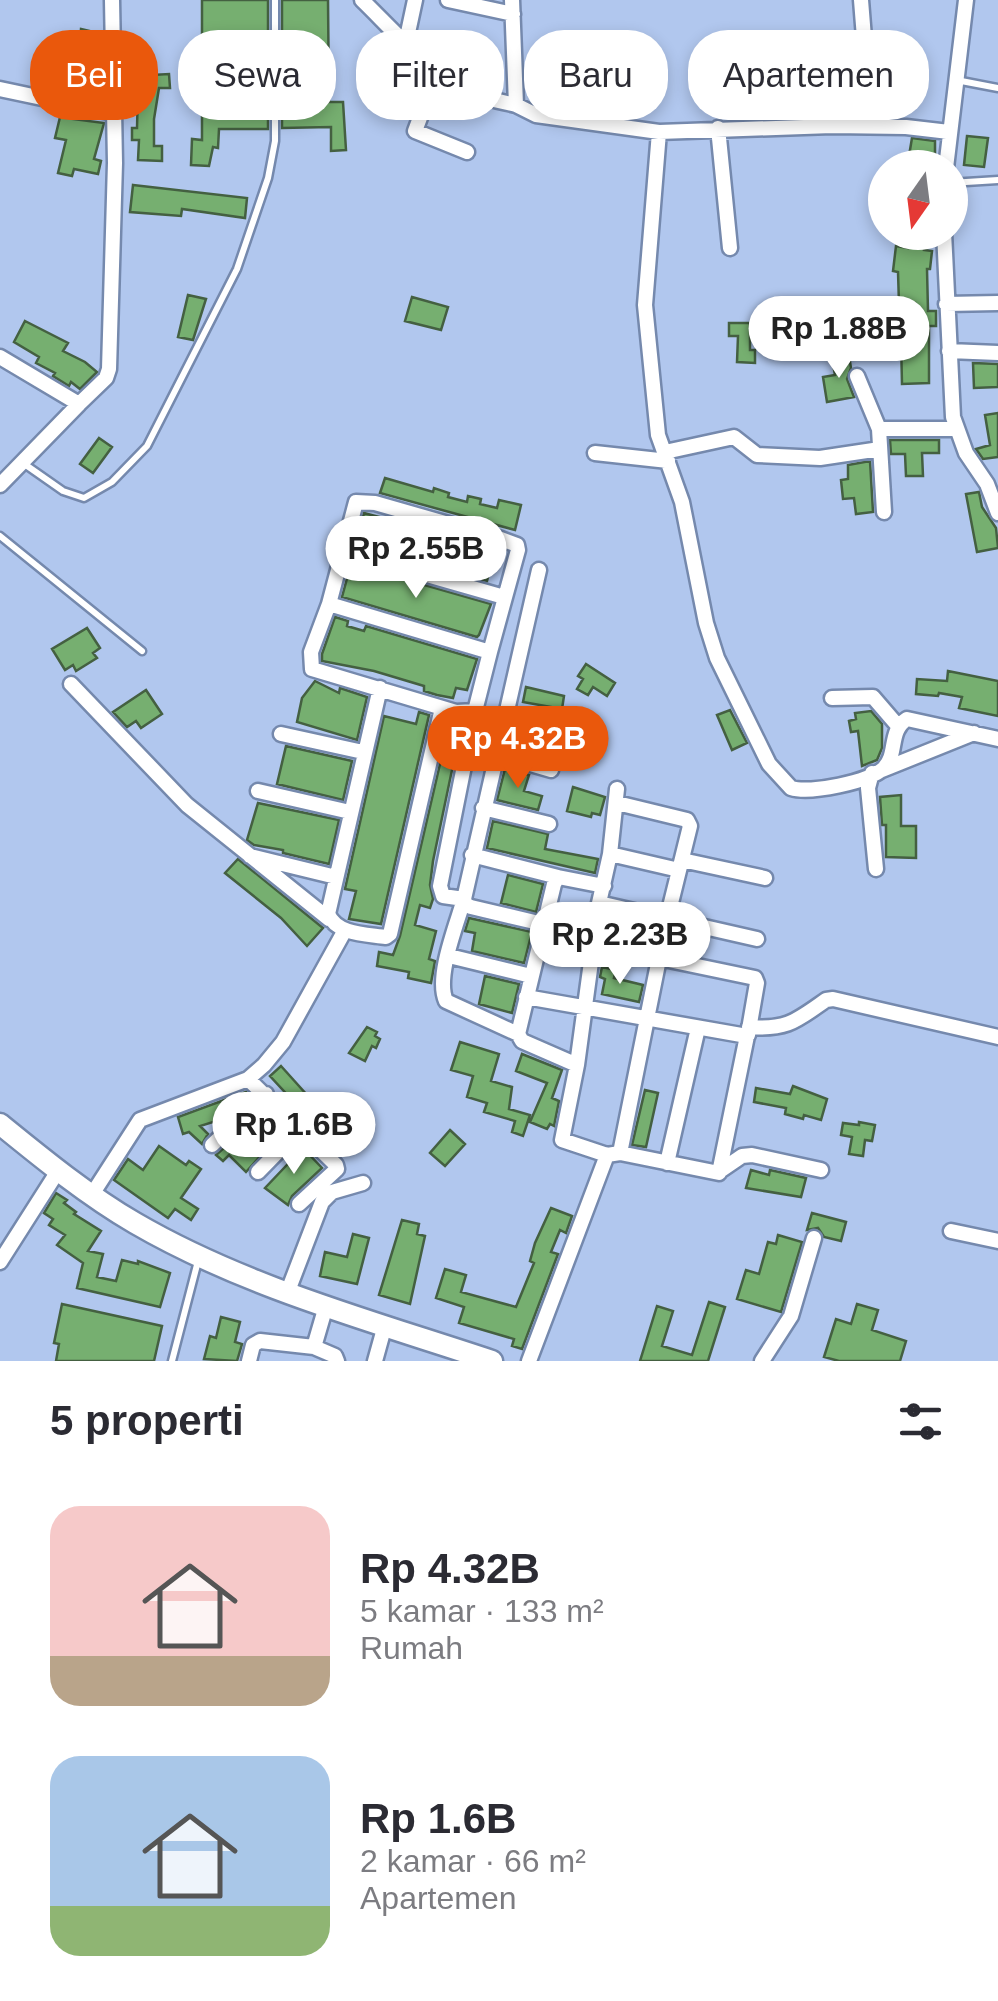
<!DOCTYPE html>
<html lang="id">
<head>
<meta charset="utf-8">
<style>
	:root { --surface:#fff; --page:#f2f2f3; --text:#2b2b33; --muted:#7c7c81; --accent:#ea580c }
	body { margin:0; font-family:Helvetica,sans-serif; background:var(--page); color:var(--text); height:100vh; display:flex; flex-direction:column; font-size:38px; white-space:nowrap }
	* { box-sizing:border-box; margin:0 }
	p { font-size:32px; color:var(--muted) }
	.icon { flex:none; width:55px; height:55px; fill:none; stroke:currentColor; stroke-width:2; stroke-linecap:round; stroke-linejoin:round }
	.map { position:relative; height:1361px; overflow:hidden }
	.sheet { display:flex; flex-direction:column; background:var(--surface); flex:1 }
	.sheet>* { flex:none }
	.banner { position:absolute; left:30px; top:30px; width:940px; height:90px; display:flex; gap:20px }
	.needle { width:65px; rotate:194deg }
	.tools { position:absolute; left:868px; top:150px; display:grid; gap:20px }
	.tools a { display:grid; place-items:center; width:100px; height:100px; border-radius:50%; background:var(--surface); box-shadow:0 5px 15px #0003; font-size:50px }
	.price { position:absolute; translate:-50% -85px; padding:0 22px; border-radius:35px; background:#fff; color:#222; font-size:32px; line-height:65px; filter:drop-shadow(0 2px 5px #0008) }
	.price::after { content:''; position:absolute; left:50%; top:60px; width:30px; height:22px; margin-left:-15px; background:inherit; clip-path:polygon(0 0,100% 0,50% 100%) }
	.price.active { background:var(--accent); color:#fff }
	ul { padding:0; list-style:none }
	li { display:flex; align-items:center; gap:30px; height:250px; padding:0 50px }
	li span { display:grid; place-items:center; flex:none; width:280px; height:200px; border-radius:30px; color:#555 }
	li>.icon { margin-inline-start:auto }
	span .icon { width:120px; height:120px; fill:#fffc; stroke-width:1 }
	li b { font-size:42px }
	h2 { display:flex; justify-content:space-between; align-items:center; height:120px; padding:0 50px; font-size:42px }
	.pill { padding:0 35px; border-radius:40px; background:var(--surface); box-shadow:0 5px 15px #0003; font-size:35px; line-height:90px }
	.pill.active { background:var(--accent); color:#fff }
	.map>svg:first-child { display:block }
</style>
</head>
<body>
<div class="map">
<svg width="998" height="1361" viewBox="0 0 998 1361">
	<rect width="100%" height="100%" fill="#b1c7ee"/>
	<path fill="#76af70" stroke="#446041" stroke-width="2.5" d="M202,0H268V129H219L218,148L213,147L209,166L191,165L192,139L202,140Z
		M282,0H328L329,102H343L346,150L331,151V127L282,128Z
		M81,29L102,34L95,72L103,73V80L102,87L97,86L94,98L40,87L41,78L62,81L64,65L78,67Z
		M169,74L170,88H159L154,119V146H162V161L138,160L139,140H132V128H137L138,90H134V76Z
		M61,113L74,116L73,119L104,123L94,159L101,161L98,174L74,169L72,176L58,173L66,140L55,138Z
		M967,136L988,138L984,167L964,165Z
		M912,138L935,141V168H907Z
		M133,185L247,198L245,218L182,209L181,216L130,212Z
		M909,237L926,239L924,250L932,251L930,269H927L928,311H936V326H929V383L902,384L901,340H915V303L899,304L898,272L893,271L896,246L908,248Z
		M188,295L206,299L193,340L178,337Z
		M412,297L448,307L441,330L405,321Z
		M25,321L68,343L63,351L85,362L97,372L80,389L71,382L69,386L53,376L55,373L36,363L39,357L14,342Z
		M729,323H750V350H755V363L737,362L738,336H729Z
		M849,356L851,368L847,379L854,397L827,402L823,377L835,375L832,358Z
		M973,363L998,364V387L974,388Z
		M998,413V457L983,459L976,449L990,445L985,415Z
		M99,438L112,447L93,473L80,464Z
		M890,440H939V453H922L923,476H906L905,454H891Z
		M870,461L873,512L856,514L854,498L843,499L841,480L848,479V465Z
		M385,478L433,492L434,488L449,493L448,497L467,502L468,496L481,499L480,504L497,508L499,500L521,505L515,530L380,493Z
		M979,492L982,507L996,528L998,548L977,552L966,494Z
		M364,513L495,548L487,581L356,544Z
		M351,564L491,604L479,635L477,637L342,597Z
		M335,617L348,621L347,626L364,631L366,626L477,659L467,690L456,688L453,698L437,695L424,691V686L374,671L322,661V654Z
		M87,628L100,648L93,653L97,658L76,671L73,665L65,670L52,649Z
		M586,664L615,683L607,696L593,687L588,695L577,689L583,679L578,676Z
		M948,671L998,681V716L959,708L962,697L939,693L938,696L916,694L917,679L947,681Z
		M315,681L339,693L340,688L367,697L357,740L297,722L302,698Z
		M526,687L564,696L562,709L523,702Z
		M146,690L162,714L141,728L136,721L127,727L113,712Z
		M730,710L747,743L732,750L717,715Z
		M871,711L882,724V748L877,760L862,766L858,731L851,732L849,721L856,719L855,713Z
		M419,712L429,715L381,924L349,919L356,891L345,889L384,716L416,724Z
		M517,719L540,724L532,753L511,747Z
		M450,721L462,722L433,861L430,885L433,899L430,908L420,905L415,925L436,931L429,959L435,961L431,983L408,978L409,972L377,966L379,952L393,955L400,936Z
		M286,746L352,761L343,800L277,784Z
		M505,769L529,775L524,791L542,796L538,810L497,800Z
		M573,787L605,797L600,815L592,813L591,817L567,811Z
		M901,795V826H916V858L886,857V825H882L880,797Z
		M258,803L339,820L329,864L283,853V850L254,845L247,840Z
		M493,821L548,834L545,849L598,859L595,873L487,848Z
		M238,859L323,928L307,946L281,918L225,873Z
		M508,875L543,884L536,912L501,903Z
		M469,918L532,932L524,963L472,951L475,933L465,931Z
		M602,967L616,970L614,978L643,985L639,1002L602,994L605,979L600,977Z
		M485,976L519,984L512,1013L479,1004Z
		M367,1027L377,1032L375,1036L380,1039L376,1048L372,1046L365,1061L349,1053Z
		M460,1042L499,1054L491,1081L512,1087L509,1109L530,1115L523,1136L512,1132L515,1121L484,1112L487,1103L467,1097L473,1076L451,1070Z
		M522,1054L562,1070L552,1098L559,1101L554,1126L550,1124L547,1129L530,1122L547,1083L516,1071Z
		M281,1066L316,1105L306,1115L270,1076Z
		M793,1086L827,1099L821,1120L804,1115L803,1119L785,1114L786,1108L754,1102L756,1088L790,1094Z
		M645,1090L658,1093L646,1147L632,1145Z
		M246,1092L249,1095L226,1118L200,1126L208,1134L202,1144L189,1132L183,1134L178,1117Z
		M265,1111L284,1130L246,1172L229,1155L223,1161L216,1155Z
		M859,1122L875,1125L872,1141L865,1140L863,1156L849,1154L852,1137L841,1135L843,1123L859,1125Z
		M450,1130L465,1144L445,1166L430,1153Z
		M159,1146L186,1165L189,1161L201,1169L181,1198L198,1209L191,1220L175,1209L168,1218L114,1180L128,1159L143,1170Z
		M303,1148L322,1168L292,1196L288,1205L265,1188Z
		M751,1170L769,1175L770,1170L806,1178L801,1197L746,1188Z
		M56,1193L67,1200L64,1203L76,1212L74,1214L101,1231L88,1251L103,1254L97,1277L116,1281L122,1260L138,1264V1261L170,1273L160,1307L77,1288L83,1263L57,1245L65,1235L49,1225L53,1219L44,1213Z
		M551,1208L572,1216L566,1233L560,1230L551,1252L558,1254L522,1349L512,1346L514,1339L459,1323L464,1307L436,1298L445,1269L466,1275L461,1292L516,1307L534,1263L530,1261L535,1243Z
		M812,1213L846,1222L841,1241L824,1237L818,1228L807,1230Z
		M402,1220L419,1224L417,1234L425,1236L410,1304L379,1295Z
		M353,1234L369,1238L357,1284L320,1276L325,1252L347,1257Z
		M778,1235L802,1242L781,1312L737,1299L746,1270L759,1274L768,1242L776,1244Z
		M709,1302L725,1307L708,1361H640L657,1306L673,1311L662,1346L692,1355Z
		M62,1304L162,1326L154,1361H56L59,1344L54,1343Z
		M857,1304L878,1310L872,1330L906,1341L900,1361H839L824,1357L836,1319L851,1324Z
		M221,1317L240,1322L235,1342L242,1344L237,1361L204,1359L210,1336L216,1338Z"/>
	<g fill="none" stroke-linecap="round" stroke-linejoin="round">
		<g stroke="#7589ad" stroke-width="11">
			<path id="lane" d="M956,80L998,88
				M950,183L998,180
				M23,463L63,491L84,498L112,482L147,446L237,269L268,178L275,141V0
				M0,536L142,651
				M172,1361L198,1261"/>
		</g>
		<g stroke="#7589ad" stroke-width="19">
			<path id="street" d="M362,0C397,34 432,76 478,95C490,100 504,102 516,105
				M448,0L513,14
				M512,0L516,105L536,115L659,132L832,126L906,127L949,132
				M861,0L871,126
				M406,42L415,0
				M438,70L415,131L467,152
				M0,89L113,113
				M718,128L730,248
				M659,132L645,305L658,435L682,502L706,623L717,658L769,764L791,788C810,794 869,782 884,768C898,754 888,731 907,719L998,739
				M946,168L966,0
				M944,232L953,417L966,453L987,484L998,513
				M946,304L998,303
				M949,351L998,353
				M0,357L79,404L106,378L109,369L115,163L112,0
				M857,376L879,429H956
				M879,429L884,512
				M665,452L734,437L757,455L820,458L880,449
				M595,453L668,461
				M0,485L79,404
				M343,551L504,597
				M539,570L464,899L466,905L471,907L543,924
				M329,604L490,652L475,711L456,712L312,669L311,652Z
				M329,604L356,502L375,503L501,539L517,545L518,550L490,652
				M71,684L187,805L329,919
				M380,688L328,914C337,935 366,934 386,937L390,934L442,708
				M832,698L873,697L898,726
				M475,711L440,886L443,896L464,899C457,924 435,977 446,1001L518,1034
				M281,734L363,752
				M496,754L551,770
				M882,770L974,733
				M872,773L868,788L876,869
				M258,791L350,812
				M617,803L687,820L690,826L667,919L620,1153
				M483,808L549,824
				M610,854L679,870
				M472,855L558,877
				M250,856L336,877
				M682,860L765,878
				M599,903L757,939
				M449,956L531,976
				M659,958L755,978L757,983L748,1035
				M526,997L747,1036L719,1173L620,1153L607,1155
				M749,1027C787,1030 796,1021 826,1000L833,999L998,1037
				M577,1065L522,1041L518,1034L554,884L558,877L604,886
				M248,1079L336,1165L337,1169L299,1204
				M212,1145L266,1094
				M667,1163L698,1028
				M720,1171L742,1156L752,1155L821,1170
				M258,1172L300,1129
				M91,1196L140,1120L248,1079L264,1065L283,1042L345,930
				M951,1231L998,1241
				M0,1262L58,1171
				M288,1291L322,1202L332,1192L363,1183
				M326,1306L314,1347L335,1356L337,1361
				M249,1361L253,1345L260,1341L314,1347
				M375,1361L385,1325
				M529,1361L607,1155L562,1140L577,1065L599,903L610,854L617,789
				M762,1361L791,1316L814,1238"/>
		</g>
		<g stroke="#7589ad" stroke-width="25">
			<path id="secondary" d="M0,1124C43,1159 87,1195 135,1223C245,1287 372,1321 492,1361"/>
		</g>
		<use href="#lane" stroke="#fff" stroke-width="6"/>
		<use href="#street" stroke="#fff" stroke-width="14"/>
		<use href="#secondary" stroke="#fff" stroke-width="20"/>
	</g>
</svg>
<div class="tools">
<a><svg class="needle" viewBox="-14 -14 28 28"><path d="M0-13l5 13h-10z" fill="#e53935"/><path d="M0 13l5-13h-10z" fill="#7c7c81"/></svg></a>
</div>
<b class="price" style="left:839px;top:381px">Rp 1.88B</b>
<b class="price" style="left:416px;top:601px">Rp 2.55B</b>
<b class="price active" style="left:518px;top:791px">Rp 4.32B</b>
<b class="price" style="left:620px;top:987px">Rp 2.23B</b>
<b class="price" style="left:294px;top:1177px">Rp 1.6B</b>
<div class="banner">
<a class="pill active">Beli</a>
<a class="pill">Sewa</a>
<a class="pill">Filter</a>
<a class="pill">Baru</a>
<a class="pill">Apartemen</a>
</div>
</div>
<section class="sheet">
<h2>5 properti<svg class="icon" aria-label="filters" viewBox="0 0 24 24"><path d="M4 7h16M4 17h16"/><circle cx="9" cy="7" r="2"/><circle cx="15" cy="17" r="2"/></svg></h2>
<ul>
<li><span style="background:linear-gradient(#f6c9c9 75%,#b9a48a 0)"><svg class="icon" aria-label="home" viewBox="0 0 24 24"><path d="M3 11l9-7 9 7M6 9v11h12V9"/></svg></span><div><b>Rp 4.32B</b><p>5 kamar · 133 m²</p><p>Rumah</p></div></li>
<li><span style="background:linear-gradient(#a9c7e8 75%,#8fb573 0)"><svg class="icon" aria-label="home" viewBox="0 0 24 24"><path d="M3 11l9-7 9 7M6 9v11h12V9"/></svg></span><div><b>Rp 1.6B</b><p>2 kamar · 66 m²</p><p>Apartemen</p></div></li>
</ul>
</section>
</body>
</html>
